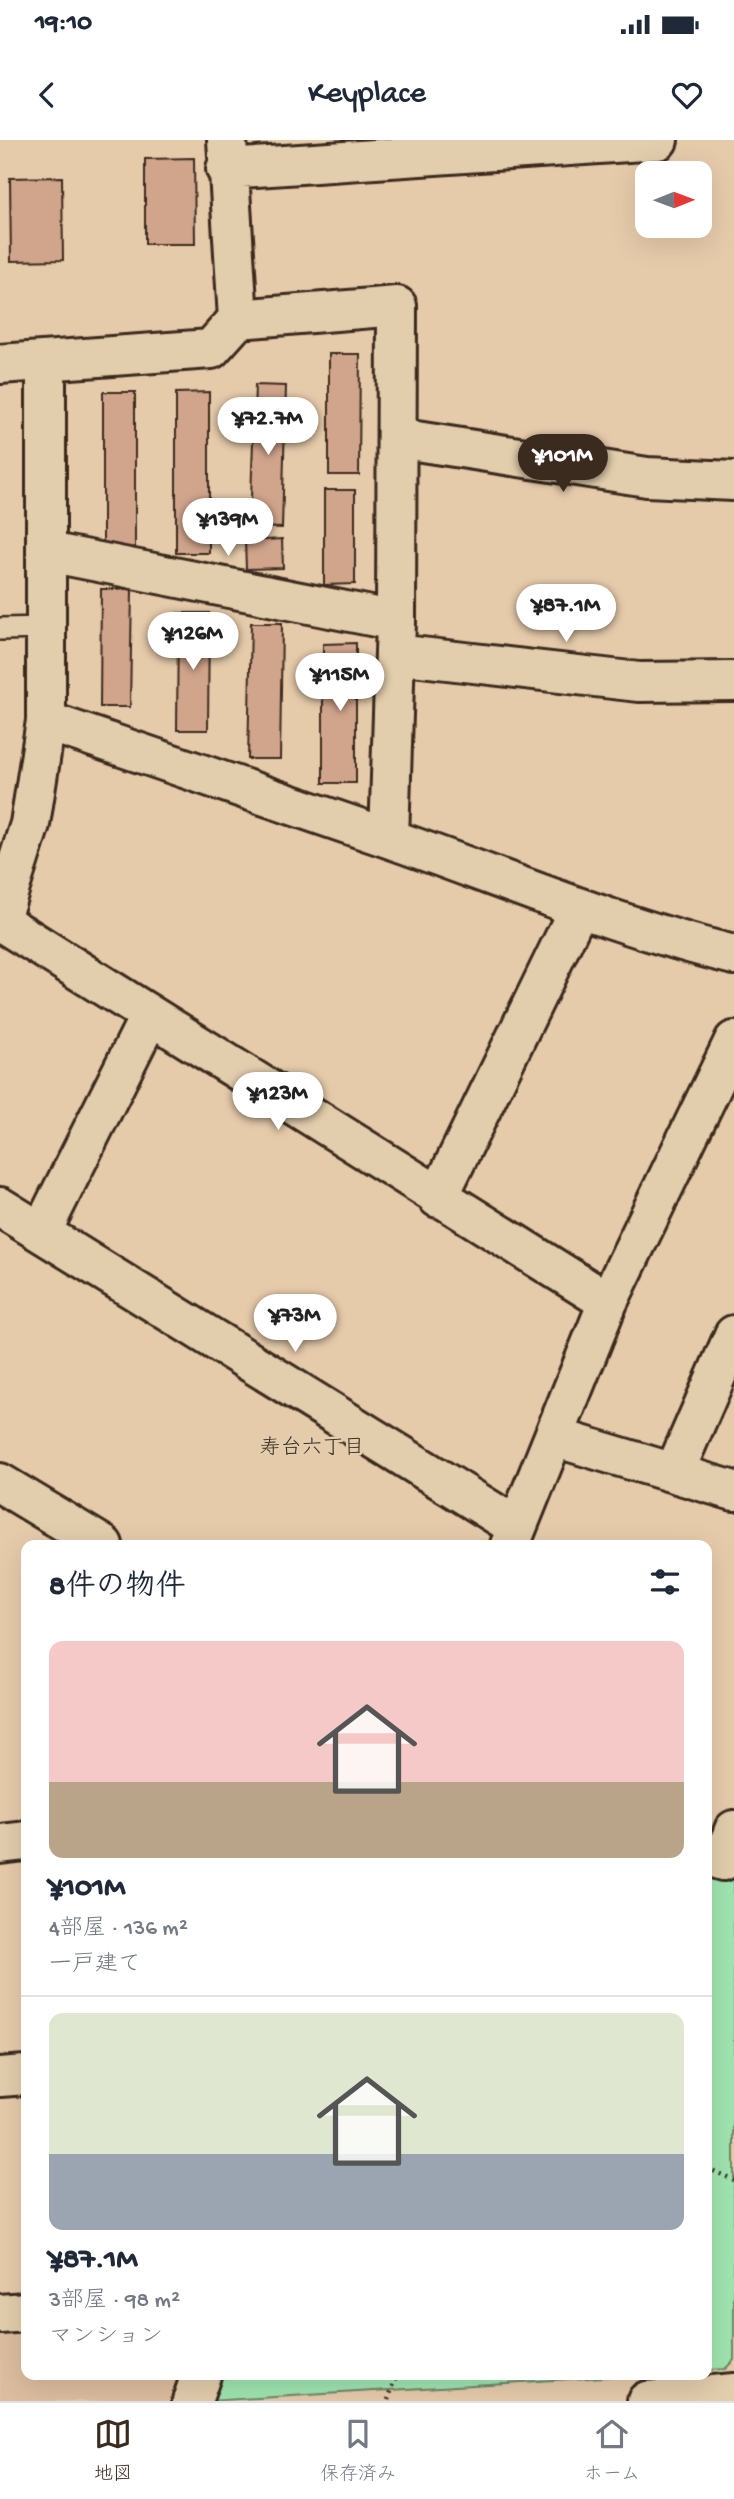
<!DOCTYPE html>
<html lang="ja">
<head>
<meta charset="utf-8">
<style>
	:root { --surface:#fff; --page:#f2f2f3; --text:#1f2937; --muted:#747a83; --line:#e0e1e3; --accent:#3b2a1e }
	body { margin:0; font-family:"Gochi Hand","Klee One",sans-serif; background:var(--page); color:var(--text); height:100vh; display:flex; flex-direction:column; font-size:26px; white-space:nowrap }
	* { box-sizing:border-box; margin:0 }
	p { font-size:23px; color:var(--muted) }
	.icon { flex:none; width:38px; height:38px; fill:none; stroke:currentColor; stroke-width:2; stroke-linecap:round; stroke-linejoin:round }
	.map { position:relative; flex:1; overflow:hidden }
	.panel { position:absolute; left:21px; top:1400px; width:691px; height:840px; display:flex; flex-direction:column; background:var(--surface); border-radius:14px; box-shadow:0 7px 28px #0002 }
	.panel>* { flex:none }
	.needle { width:46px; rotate:89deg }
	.fabs { position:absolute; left:635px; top:21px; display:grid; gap:14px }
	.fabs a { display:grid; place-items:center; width:77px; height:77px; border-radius:14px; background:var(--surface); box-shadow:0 7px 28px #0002; font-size:35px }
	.price { position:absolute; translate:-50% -60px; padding:0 16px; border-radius:24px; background:#fff; color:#222; font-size:23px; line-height:46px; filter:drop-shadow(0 2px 4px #0008) }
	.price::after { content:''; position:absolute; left:50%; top:42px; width:21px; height:16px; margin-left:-10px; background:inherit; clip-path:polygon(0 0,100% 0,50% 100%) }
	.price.on { background:var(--accent); color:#fff }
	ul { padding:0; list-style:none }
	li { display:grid; align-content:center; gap:14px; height:371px; padding:0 28px }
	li+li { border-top:2px solid var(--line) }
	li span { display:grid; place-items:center; height:217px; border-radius:14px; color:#555 }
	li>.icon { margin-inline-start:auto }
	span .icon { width:126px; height:126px; fill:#fffc; stroke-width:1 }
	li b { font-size:30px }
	h2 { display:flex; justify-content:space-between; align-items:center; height:84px; padding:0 28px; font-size:30px }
	.status { display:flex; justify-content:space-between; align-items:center; height:49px; padding:0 35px; background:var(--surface); direction:ltr }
	.status svg { height:19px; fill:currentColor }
	header { display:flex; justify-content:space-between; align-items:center; height:91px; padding:0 28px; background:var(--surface); font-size:32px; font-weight:600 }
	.tab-bar { display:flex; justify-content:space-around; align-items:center; height:98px; border-top:2px solid var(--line); background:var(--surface); font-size:19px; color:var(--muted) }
	.tab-bar a { display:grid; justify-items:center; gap:4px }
	.tab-bar .on { color:var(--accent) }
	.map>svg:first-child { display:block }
</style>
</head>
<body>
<div class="status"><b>19:10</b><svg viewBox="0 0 49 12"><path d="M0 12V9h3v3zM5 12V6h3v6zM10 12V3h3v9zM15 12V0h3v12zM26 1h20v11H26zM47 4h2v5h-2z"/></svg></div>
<header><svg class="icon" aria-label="back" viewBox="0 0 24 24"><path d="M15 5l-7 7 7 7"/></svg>Keyplace<svg class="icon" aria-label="heart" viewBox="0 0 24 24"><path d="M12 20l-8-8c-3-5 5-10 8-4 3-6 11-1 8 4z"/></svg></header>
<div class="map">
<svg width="734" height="2261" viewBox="0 0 734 2261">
	<rect width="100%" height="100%" fill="#e6cbab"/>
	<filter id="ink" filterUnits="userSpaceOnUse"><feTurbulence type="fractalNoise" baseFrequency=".0143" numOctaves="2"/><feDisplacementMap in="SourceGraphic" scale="14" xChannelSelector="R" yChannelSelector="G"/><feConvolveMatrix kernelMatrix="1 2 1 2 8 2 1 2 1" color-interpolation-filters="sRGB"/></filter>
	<g filter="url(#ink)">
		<path fill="#ddbd9f" d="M26,2183V2235H183L172,2261H0V2186Z"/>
		<path fill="#9fe4b0" stroke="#6d8767" stroke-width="2" d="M707,1729L733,1738L734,1735V2220L725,2229L707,2230Z
			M218,2235H636L208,2261Z"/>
		<path fill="#d1a58c" stroke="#3b2a1e" stroke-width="2" d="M194,18L195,104H145V19Z
			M62,37L63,120L11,121L10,38Z
			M329,214H360L359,335H329Z
			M255,245L286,246L282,388L250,387Z
			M103,252H135V408H103Z
			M209,252V413H176V253Z
			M324,350H355V444L324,445Z
			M282,399L283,428L246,429L245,401Z
			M101,449H132L130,567H100Z
			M178,473H209L208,590H177Z
			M251,483H282L280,619H248Z
			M356,503V643H323V504Z"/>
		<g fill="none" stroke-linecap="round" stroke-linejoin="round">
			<g stroke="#3b2a1e" stroke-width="26">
				<path id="lane" d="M0,489L49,488"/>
			</g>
			<g stroke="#3b2a1e" stroke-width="44">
				<path id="street" d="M227,0L238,179
					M226,29L658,0
					M0,224L211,209L238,179L397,166L396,481L389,698
					M397,298L647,337L734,341
					M48,412L396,481
					M395,514L639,542L734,541
					M46,581C160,620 274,658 388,698C503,738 615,786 734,815
					M0,779L30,684L46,581V222
					M0,781L608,1162
					M438,1058L578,770
					M0,1067L517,1387
					M42,1091L149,877
					M554,1297L734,1351
					M674,1333L734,1195
					M0,1343L103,1405
					M510,1405L608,1162L734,901
					M0,1704L26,1701
					M707,1716L723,1721L734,1690
					M0,1937L26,1935
					M0,2174L26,2172
					M192,2261L201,2235"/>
			</g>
			<g stroke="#3b2a1e" stroke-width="44">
				<path id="secondary" d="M647,2261L734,2253"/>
			</g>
			<path stroke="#3b2a1e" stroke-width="4.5" stroke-dasharray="2 5" stroke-linecap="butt" d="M707,2028L734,2040
				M388,2260L397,2235"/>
			<use href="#lane" stroke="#e2cdac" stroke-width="21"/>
			<use href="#street" stroke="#e2cdac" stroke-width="38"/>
			<use href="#secondary" stroke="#e2cdac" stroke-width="38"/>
		</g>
	</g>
	<g text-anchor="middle" stroke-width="5" stroke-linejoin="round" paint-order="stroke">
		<g font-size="21" fill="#3b2a1e" stroke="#e2cdac">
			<text x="312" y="1313">寿台六丁目</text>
		</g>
	</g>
</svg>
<div class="fabs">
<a><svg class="needle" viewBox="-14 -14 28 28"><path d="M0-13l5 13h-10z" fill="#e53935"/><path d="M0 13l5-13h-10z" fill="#747a83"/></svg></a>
</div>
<b class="price" style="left:268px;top:317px">¥72.7M</b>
<b class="price on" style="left:563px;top:354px">¥101M</b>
<b class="price" style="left:228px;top:418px">¥139M</b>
<b class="price" style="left:566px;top:504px">¥87.1M</b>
<b class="price" style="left:193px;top:532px">¥126M</b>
<b class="price" style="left:340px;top:573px">¥115M</b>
<b class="price" style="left:278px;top:992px">¥123M</b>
<b class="price" style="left:295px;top:1214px">¥73M</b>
<section class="panel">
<h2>8件の物件<svg class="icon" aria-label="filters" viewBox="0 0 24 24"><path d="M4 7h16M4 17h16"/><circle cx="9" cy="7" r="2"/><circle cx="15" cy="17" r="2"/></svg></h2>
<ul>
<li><span style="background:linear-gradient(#f6c9c9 65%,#b9a48a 0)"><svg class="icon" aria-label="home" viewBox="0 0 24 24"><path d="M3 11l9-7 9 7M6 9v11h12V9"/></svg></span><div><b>¥101M</b><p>4部屋 · 136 m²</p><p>一戸建て</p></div></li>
<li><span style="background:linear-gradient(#dfe7d0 65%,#9aa5b1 0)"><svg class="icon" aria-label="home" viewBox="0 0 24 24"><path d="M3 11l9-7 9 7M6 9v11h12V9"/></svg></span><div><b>¥87.1M</b><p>3部屋 · 98 m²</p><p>マンション</p></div></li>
</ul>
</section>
</div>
<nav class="tab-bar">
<a class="on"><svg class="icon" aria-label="map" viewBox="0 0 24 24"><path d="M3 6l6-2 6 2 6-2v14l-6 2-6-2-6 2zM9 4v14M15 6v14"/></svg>地図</a>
<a><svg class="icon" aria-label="saved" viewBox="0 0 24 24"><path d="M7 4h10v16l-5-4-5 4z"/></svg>保存済み</a>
<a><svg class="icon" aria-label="home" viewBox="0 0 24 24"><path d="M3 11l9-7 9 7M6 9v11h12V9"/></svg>ホーム</a>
</nav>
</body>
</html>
